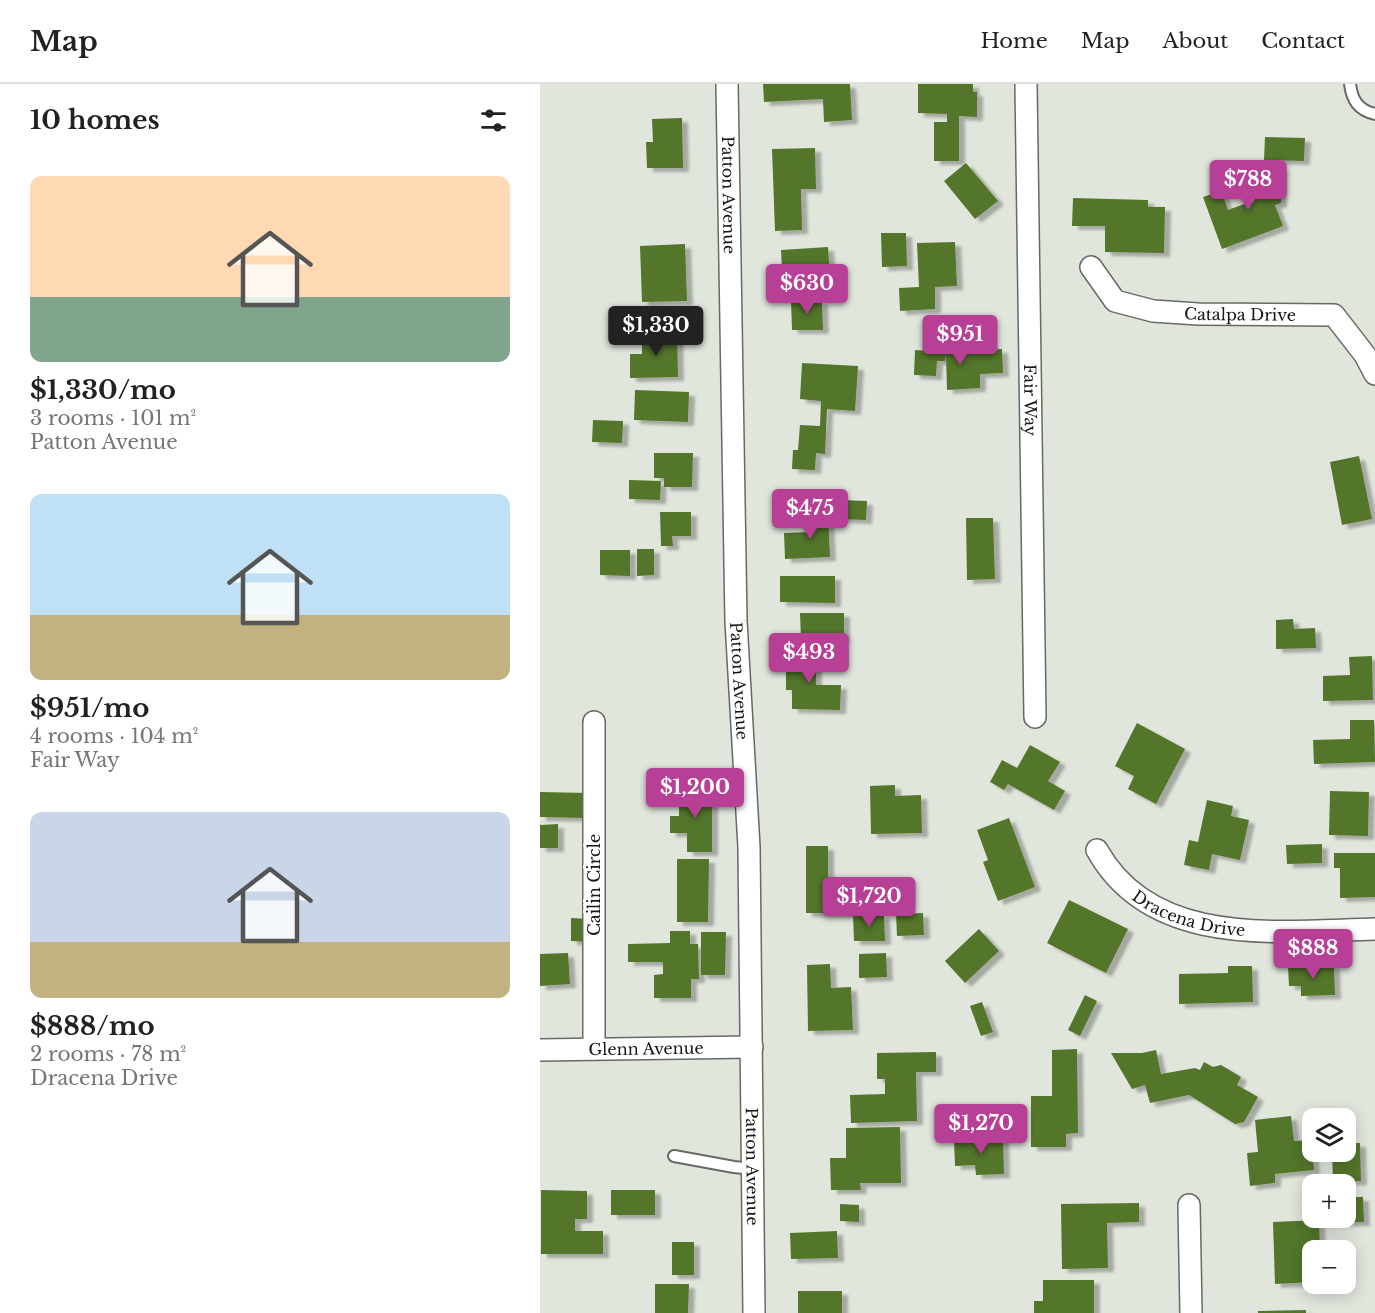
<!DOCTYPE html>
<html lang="en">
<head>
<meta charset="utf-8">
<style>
	:root { --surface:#fff; --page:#f6f6f6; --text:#222; --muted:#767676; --line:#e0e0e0; --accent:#b74096 }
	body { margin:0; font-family:"Libre Baskerville",serif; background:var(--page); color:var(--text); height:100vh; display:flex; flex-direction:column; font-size:22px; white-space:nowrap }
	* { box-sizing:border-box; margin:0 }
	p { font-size:20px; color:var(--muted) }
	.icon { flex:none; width:33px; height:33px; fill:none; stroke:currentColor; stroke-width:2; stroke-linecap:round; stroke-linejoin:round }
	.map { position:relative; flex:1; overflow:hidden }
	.panel { display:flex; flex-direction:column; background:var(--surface); width:540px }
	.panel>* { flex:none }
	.fabs { position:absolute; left:762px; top:1024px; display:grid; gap:12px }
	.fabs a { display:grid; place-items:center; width:54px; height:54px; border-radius:12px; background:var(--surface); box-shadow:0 3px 15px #0003; font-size:30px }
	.price { position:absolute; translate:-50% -51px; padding:0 14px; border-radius:6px; background:var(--accent); color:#fff; font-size:20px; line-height:39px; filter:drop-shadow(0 2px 3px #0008) }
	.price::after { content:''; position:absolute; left:50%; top:36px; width:18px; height:14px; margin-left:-9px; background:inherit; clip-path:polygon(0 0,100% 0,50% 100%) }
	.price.current { background:#222; color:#fff }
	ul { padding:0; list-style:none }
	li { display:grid; align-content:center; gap:12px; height:318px; padding:0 30px }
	li span { display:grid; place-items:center; height:186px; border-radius:12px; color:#555 }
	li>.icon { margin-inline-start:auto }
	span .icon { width:108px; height:108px; fill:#fffc; stroke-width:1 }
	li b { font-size:26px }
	h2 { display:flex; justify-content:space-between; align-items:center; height:72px; padding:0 30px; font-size:26px }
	header { display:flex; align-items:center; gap:36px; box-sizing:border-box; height:84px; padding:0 30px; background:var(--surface); border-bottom:2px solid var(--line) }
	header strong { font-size:28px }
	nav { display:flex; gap:33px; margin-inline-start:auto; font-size:21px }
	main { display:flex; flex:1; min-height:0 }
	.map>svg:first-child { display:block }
</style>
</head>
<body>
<header>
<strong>Map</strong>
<nav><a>Home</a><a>Map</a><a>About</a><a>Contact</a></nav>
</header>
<main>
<section class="panel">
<h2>10 homes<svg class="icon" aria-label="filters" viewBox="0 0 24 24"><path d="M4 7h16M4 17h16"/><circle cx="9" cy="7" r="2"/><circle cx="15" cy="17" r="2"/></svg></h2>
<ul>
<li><span style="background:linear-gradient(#ffd9b3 65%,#7fa58c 0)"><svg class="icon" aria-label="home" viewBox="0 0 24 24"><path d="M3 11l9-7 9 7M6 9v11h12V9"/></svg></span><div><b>$1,330/mo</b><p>3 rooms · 101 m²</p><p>Patton Avenue</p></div></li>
<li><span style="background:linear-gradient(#bfe0f5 65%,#c2b280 0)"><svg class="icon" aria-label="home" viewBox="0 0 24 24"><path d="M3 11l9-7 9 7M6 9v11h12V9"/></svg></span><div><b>$951/mo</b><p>4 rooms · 104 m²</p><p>Fair Way</p></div></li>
<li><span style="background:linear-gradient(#c9d6e8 70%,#c2b280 0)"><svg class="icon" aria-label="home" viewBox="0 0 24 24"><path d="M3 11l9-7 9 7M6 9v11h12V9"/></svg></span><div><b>$888/mo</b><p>2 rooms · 78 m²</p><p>Dracena Drive</p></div></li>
</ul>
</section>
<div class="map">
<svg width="835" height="1229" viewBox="0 0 835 1229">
	<defs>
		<filter id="shadow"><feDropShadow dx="6" dy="4" stdDeviation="1.5" flood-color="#0004"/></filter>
	</defs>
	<rect width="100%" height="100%" fill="#e1e6dd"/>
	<path fill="#53762a" filter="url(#shadow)" d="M223,0H310L312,36L284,38L283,15L224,18Z
		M378,0H433V8H437V33L419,32V77H394V38H407V30L378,29Z
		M142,34L143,84H107L106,58H113L112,35Z
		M725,53L765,54L764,77L724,76Z
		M275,64L276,105H261L262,146L235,147L232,65Z
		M426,79L458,117L435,135L404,97Z
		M715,84H741V119L735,121L743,142L682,165L663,113L681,107L688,126L715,116Z
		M533,114L608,116V123H625L624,169L565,168V142H532Z
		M341,149H366L367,182L342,183Z
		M415,158L417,202L395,203V225L360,227L359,204L379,203L377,159Z
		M145,160L147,217L102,218L100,162Z
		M288,163L290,194L267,195V205L243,206L241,166Z
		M251,217H282L283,246H252Z
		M137,249L138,293L90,294V270H102V250Z
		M462,265L463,289L440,290V304L407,306L406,271L405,277H397L396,292L374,291L375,266L405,268Z
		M262,279L318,282L315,327L287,325L285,370L276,369L275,386L252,385L253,366H258L260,341L280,342L281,317L260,315Z
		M95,306L149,308L148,338L94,336Z
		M53,336L83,337L82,359L52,358Z
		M114,369H153L152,403H124V394H114Z
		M819,372L832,435L802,441L790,378Z
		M89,396L121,397L120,416L89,415Z
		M301,416L327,417L326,436L300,435Z
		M120,428H151V452H132L133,462H121Z
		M288,430L290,473L245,475L244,449L269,448L268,431Z
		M426,434H453L455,495L427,496Z
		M97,465H114V491L97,492Z
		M60,466H90V492L60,491Z
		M240,492H295V519L240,518Z
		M260,529H304V555L261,556Z
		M753,535L754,545L775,544L776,564L736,565V536Z
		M246,568H276V601H301L300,626L252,625V606H246Z
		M832,572L833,616L783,617V592L810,591L809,573Z
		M810,636H834L835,678L774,680L773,656L810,655Z
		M597,639L645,665L616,720L588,705L594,692L575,682Z
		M490,661L520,678L508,697L525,707L514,726L468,700L464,706L450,698L462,676L477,684Z
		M355,701V712L381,711L382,749L331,750L330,702Z
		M139,705H172V768H147V749H130V732H139Z
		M790,707L829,708L828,752L789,751Z
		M0,708L48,709L47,734L0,733Z
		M667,716L693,722L691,732L709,736L700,776L672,770L669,786L644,781L649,756L658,758Z
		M469,734L495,803L458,817L443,778L448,776L437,746Z
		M18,740V764H0V741Z
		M782,760V779L747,780L746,761Z
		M266,762H288V798L309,797L310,829H266Z
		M794,769H835V813L800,814V784H794Z
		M137,775H169L168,838H137Z
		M529,816L588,845L566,889L507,859Z
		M383,829L384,851L357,852L356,830Z
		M313,831H344L345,857H314Z
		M31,834L52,835V858L31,857Z
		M439,845L459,867L425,899L405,877Z
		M130,847H150V860H158L159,895H151V914H114V891L123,890V878H88V860L130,859Z
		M161,848H186L185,891H161Z
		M28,869L30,900L0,902V870Z
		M346,869L347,893L319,894V870Z
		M290,880L291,904L311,903L313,946L268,947L267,881Z
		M794,881L795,911L761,912V902H749L748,882Z
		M688,882H712L713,918L639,920V890L688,889Z
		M545,911L557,917L540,952L528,946Z
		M442,918L453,948L441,952L430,922Z
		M537,965L538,1049L526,1050V1063H491V1012H512V966Z
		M616,966L621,990L655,984L660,986L664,978L673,983L681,981L701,993L697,1001L718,1013L704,1038L695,1040L649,1011L610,1019L605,1001L592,1005L571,969H602Z
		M396,968V988H376L377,1037L311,1039L310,1011L345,1010V995H337V969Z
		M751,1032L754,1057L771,1056L774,1086L735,1090V1099L710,1102L707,1069L718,1068L715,1036Z
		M360,1043L361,1099H320L321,1106H291L290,1074H306V1044Z
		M463,1054L464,1090L436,1091L435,1081L415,1082L414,1055Z
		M806,1059H820L821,1097L793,1098L792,1068H806Z
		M1,1106L47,1107V1135H35V1147H63V1170H1Z
		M71,1106H115V1131H71Z
		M806,1113H823L824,1138H785V1134H806Z
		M599,1119V1138L567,1139L568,1184L522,1185L521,1120Z
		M300,1120L319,1121V1138L300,1137Z
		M779,1136L780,1167H772V1198L735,1200L733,1138Z
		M297,1147L298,1174L251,1175L250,1149Z
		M132,1158H154V1191H132Z
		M503,1196H554V1229H494V1217H503Z
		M115,1200H149L148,1229H115Z
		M258,1207H302V1229H258Z
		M766,1226V1229H718V1227Z"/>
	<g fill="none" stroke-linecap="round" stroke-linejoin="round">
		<g stroke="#666a63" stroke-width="14">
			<path id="lane" d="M810,0C812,16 818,26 835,30
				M134,1072L194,1083L213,1085"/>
		</g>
		<g stroke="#666a63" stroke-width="24">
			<g id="street">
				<path id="s1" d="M187,0L196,537L209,763L214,1229"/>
				<path id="s2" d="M486,0L495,633"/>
				<path id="s3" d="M551,183L575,217L613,227L658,230L794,231L825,271L835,290"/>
				<path d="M54,638V965"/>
				<path id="s4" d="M557,766C612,865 739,847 835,845"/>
				<path id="s5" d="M0,966L212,963"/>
				<path d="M649,1121L651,1229"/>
			</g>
		</g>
		<use href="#lane" stroke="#fff" stroke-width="10"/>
		<use href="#street" stroke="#fff" stroke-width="21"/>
	</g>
	<g text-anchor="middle" stroke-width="6" stroke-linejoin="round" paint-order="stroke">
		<g font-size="16" fill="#161714" stroke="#fff">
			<text dy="6" stroke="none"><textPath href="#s1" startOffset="111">Patton Avenue</textPath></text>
			<text dy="6" stroke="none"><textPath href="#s3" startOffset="168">Catalpa Drive</textPath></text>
			<text dy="6" stroke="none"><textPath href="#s2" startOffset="316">Fair Way</textPath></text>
			<text dy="6" stroke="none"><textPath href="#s1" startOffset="597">Patton Avenue</textPath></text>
			<text transform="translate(54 801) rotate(-90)" y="6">Cailin Circle</text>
			<text dy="6" stroke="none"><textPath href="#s4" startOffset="117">Dracena Drive</textPath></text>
			<text dy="6" stroke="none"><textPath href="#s5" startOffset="106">Glenn Avenue</textPath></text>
			<text dy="6" stroke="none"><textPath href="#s1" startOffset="1083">Patton Avenue</textPath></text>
		</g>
	</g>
</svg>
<div class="fabs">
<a><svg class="icon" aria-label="layers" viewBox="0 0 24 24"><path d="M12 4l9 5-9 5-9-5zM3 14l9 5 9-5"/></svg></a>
<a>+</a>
<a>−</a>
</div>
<b class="price" style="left:708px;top:127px">$788</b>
<b class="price" style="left:267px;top:231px">$630</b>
<b class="price current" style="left:116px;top:273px">$1,330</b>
<b class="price" style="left:420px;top:282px">$951</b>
<b class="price" style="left:270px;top:456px">$475</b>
<b class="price" style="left:269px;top:600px">$493</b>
<b class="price" style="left:155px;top:735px">$1,200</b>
<b class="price" style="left:329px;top:844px">$1,720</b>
<b class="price" style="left:773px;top:896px">$888</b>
<b class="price" style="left:441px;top:1071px">$1,270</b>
</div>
</main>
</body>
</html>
